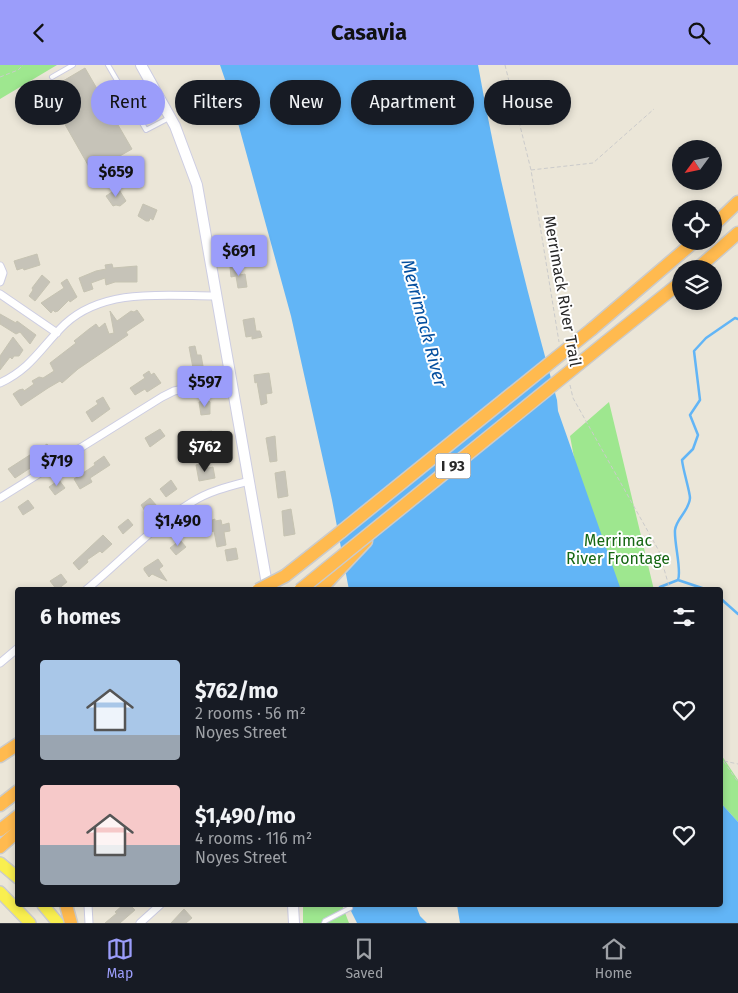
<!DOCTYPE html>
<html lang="en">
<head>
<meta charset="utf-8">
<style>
	:root { --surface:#171b24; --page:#20242c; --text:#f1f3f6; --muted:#9ea1a6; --line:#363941; --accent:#9b9dfa }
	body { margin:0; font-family:"Fira Sans",sans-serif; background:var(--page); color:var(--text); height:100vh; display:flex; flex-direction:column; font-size:19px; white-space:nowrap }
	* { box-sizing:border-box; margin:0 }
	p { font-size:16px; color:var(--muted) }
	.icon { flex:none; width:28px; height:28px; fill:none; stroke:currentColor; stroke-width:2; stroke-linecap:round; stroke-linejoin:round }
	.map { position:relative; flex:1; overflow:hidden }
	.panel { position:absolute; left:15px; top:522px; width:708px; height:320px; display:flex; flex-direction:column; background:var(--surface); border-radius:5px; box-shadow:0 2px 8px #0003 }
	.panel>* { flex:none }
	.guide { position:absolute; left:15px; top:15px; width:709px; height:45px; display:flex; gap:10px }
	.needle { width:32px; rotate:237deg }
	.buttons { position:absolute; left:672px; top:75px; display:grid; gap:10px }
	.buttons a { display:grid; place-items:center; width:50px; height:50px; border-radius:50%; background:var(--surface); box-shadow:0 2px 8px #0003; font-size:25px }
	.price { position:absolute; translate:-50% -42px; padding:0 11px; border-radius:5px; background:var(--accent); color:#111; font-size:16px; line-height:32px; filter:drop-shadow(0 1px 2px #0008) }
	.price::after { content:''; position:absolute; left:50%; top:30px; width:15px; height:11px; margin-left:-8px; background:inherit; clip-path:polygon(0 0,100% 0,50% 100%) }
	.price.active { background:#222; color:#fff }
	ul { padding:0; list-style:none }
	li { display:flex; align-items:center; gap:15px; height:125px; padding:0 25px }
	li span { display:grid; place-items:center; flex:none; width:140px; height:100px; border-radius:5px; color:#555 }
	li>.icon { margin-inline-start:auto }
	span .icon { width:60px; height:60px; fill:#fffc; stroke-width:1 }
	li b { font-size:21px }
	h2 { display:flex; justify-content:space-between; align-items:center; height:60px; padding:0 25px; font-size:21px }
	.tag { padding:0 18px; border-radius:22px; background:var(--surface); box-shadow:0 2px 8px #0003; font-size:18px; line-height:45px }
	.tag.active { background:var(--accent); color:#111 }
	header { display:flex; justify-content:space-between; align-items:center; height:65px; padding:0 25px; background:var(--accent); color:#111; font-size:22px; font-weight:700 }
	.dock { display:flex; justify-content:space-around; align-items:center; height:70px; border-top:1px solid var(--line); background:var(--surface); font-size:14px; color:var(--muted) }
	.dock a { display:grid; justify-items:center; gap:2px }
	.dock .active { color:var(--accent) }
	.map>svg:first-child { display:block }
</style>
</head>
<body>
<header><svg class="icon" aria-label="back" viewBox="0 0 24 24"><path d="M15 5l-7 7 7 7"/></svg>Casavia<svg class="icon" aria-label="search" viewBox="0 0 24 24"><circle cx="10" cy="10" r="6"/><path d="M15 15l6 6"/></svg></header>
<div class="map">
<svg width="738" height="858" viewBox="0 0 738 858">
	<rect width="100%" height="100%" fill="#ebe6d8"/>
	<path fill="#9ee78f" d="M0,0H57L0,34Z
		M609,337L654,525H608L593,495L570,371Z
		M720,688L738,715V757L720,737Z
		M303,840H342L349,858H303Z"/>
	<path fill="#62b5f6" d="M220,0H478C498,113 526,224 557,335L558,346L621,525H349L332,435L291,251L230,29Z
		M720,737L738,757V858H460L457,840H720Z
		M348,840H416L420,851L427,858H357Z"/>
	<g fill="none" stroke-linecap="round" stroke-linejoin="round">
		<path stroke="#62b5f6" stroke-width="2.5" d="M678,515L708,525
			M658,525L660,522L678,515C682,506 674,478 675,465C676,454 689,446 690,433C690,427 683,405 682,395L693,384L698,370L690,350L700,335L694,286L706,273L735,253L738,254
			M720,533L738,549"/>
	</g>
	<path fill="#c6c3b8" stroke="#c6c3b2" d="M85,3L132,84L92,107L46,26Z
		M118,123L126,136L120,141L116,140L113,141L106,131Z
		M143,139L157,145L153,155L150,153L149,156H146L138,151Z
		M37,189L40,200L24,205L23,203L17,205L14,196Z
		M112,199L113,203L137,201V217H115L106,220L105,213L91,218L93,224L84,227L79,213L96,206L106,204L105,200Z
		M239,201L240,210L245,209L247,222L238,223L236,211L231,212L230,202Z
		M42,210L50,217L35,236L29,231L33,225L32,223Z
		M67,214L77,232L70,237L69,235L58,246L55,247L53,245L51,248L41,238L64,223L61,218Z
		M137,245L144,255L126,267L128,270L78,304L62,318L60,316L48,323L21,341L13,329L19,325L23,324L24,326L34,319L32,316L39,312L43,313L54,306L50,298L76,278L74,276L89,264L96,259L99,263L105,258L109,269L114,268L110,246L117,256L131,246L134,247Z
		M0,249L16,258L17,256L36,270L30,279L20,267L16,269L0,259Z
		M254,253L256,266H260L262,272L252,274V271L246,272L243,255Z
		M13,272L23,285L19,291H14L12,294L10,292L0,305V291Z
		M195,281L197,290H201L203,301L193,303L189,282Z
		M149,306L151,310L154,308L161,318L147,327L145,324L135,330L130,323L145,313L143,310Z
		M269,308L272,328L266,329L267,338L261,340L257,317L255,318L254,310Z
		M103,332L110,344L92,357L86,347L98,339L96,336Z
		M208,335L210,337V349L201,350L199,337Z
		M160,364L165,371L150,382L145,373Z
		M212,366L214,382L204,384L201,367Z
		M275,371L277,396L270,397L266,373Z
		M47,379L53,388L15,413L8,404Z
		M104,391L110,400L90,413L92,417L80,424L74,414L95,400L94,398Z
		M203,398L204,404L213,402L215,413L199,416L196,400Z
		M285,406L288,431L278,433L275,408Z
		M59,415L65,423L55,430L49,422Z
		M171,415L177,424L166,432L160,424Z
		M150,433L157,441L147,449L141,440Z
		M28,435L34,443L23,450L18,442Z
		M291,444L295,469L284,471L282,446Z
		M128,454L133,460L123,469L118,462Z
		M215,454V456L221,455L222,460L229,458L230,466L224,467L226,480L217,482L214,466L206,468L204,458Z
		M103,470L112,479L102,488L100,486L87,495L88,497L79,505L73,498Z
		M180,475L186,482L176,490L170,483Z
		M236,483L238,494L227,496L225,485Z
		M158,494L163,501L159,504L167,516L152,509L149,512L144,505V503Z
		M61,509L67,517L57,525L50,516Z
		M123,840H130L135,845L120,858H105L117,848L115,847Z
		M184,844L192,853L186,858H171Z"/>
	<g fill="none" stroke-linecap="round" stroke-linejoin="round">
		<g stroke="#cdcde2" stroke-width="6">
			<path id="service" d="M108,0L146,65L169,53
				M52,12L73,0
				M324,858L325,856L350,843"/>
		</g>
		<g stroke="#cdcde2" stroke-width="9">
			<path id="minor" d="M0,201L3,208L0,217
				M0,229L57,268
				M0,318C32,303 41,282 65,259C105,222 167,231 217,231
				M0,433L162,332L174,326L231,314
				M86,525C121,496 153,461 192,437C209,426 230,421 249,416
				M0,598L18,583
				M88,840L89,858
				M140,858L160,840"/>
		</g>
		<g stroke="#cdcde2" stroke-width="12">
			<path id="secondary" d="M141,0L175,61L197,120L268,525
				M293,840L294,858"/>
		</g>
		<g stroke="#cbcbcb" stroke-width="14">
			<path id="primary" d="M0,798L18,813
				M0,827L30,858
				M43,840L58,858"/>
		</g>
		<g stroke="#cbcbcb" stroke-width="15">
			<path id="motorway" d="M714,160L738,137
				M697,204L738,168
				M592,264L695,176
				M606,277L681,217
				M285,511L342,466
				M320,525L366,476
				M0,691L18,679
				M0,740L18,726
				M0,765L18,751
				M0,782L18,766
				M66,840L71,858"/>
		</g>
		<path stroke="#cbcbcb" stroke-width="1" stroke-dasharray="4 2.5" stroke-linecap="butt" d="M505,0L531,105L559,277
			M0,12L18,5L23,0
			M531,105L593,98L654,44
			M570,320L573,333L659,486L670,525
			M720,691L738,717
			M724,696L738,699"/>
		<use href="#service" stroke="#fff" stroke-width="4"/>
		<use href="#minor" stroke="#fff" stroke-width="7"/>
		<use href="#secondary" stroke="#fff" stroke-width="10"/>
		<use href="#primary" stroke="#f9ef4f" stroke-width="11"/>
		<use href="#motorway" stroke="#ffba4f" stroke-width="12"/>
		<g stroke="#cbcbcb" stroke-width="15" stroke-linecap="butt">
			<path id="motorway-bridge" d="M342,466L592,264
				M258,525L285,511
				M300,525L606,277"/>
		</g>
		<use href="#motorway-bridge" stroke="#ffba4f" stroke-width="12"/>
	</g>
	<g text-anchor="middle" stroke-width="4" stroke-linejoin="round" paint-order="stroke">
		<rect fill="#fff" stroke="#686868" stroke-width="1" x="435.5" y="388.5" width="35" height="25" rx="4"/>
		<g font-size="15" font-weight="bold" fill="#282828">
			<text x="453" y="406">I 93</text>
		</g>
		<g font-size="16" fill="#282828" stroke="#fff">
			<text transform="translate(563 226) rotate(80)" y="6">Merrimack River Trail</text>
		</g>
		<g font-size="16" fill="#176814" stroke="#fff">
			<text x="618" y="481">Merrimac<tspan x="618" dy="18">River Frontage</tspan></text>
		</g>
		<g font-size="18" font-style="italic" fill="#044f9f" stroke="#fff">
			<text transform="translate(424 258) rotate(75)" y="6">Merrimack River</text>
		</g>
	</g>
</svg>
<div class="buttons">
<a><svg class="needle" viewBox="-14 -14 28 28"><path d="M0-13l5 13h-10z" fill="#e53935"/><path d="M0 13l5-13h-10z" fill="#9ea1a6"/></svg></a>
<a><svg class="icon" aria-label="locate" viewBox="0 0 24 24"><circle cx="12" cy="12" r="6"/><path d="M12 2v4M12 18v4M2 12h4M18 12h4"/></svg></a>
<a><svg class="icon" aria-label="layers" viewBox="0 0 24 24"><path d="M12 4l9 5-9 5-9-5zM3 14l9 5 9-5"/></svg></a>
</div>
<b class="price" style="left:116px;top:133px">$659</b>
<b class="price" style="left:239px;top:212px">$691</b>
<b class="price" style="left:205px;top:343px">$597</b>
<b class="price active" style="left:205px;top:408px">$762</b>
<b class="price" style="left:57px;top:422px">$719</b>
<b class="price" style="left:178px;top:482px">$1,490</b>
<div class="guide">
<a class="tag">Buy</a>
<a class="tag active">Rent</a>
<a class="tag">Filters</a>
<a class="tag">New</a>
<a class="tag">Apartment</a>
<a class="tag">House</a>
</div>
<section class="panel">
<h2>6 homes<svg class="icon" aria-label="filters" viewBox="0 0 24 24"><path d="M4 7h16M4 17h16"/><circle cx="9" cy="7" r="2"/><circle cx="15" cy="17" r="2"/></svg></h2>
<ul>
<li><span style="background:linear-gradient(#a9c7e8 75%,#9aa5b1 0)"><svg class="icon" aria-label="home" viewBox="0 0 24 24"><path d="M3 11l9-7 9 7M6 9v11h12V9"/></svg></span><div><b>$762/mo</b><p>2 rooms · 56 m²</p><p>Noyes Street</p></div><svg class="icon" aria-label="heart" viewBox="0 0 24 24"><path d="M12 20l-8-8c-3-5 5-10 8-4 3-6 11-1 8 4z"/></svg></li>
<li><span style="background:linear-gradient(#f6c9c9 60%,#9aa5b1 0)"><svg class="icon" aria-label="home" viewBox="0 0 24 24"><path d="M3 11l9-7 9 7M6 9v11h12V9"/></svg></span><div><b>$1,490/mo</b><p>4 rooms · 116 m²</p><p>Noyes Street</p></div><svg class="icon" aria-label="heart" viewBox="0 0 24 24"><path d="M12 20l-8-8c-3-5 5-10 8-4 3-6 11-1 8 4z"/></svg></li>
</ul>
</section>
</div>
<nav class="dock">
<a class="active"><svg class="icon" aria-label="map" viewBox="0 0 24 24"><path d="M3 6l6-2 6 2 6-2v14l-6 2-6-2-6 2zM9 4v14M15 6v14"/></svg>Map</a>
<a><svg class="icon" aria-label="saved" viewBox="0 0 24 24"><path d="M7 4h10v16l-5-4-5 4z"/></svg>Saved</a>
<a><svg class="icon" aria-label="home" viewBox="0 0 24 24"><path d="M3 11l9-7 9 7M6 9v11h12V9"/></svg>Home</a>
</nav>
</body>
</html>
